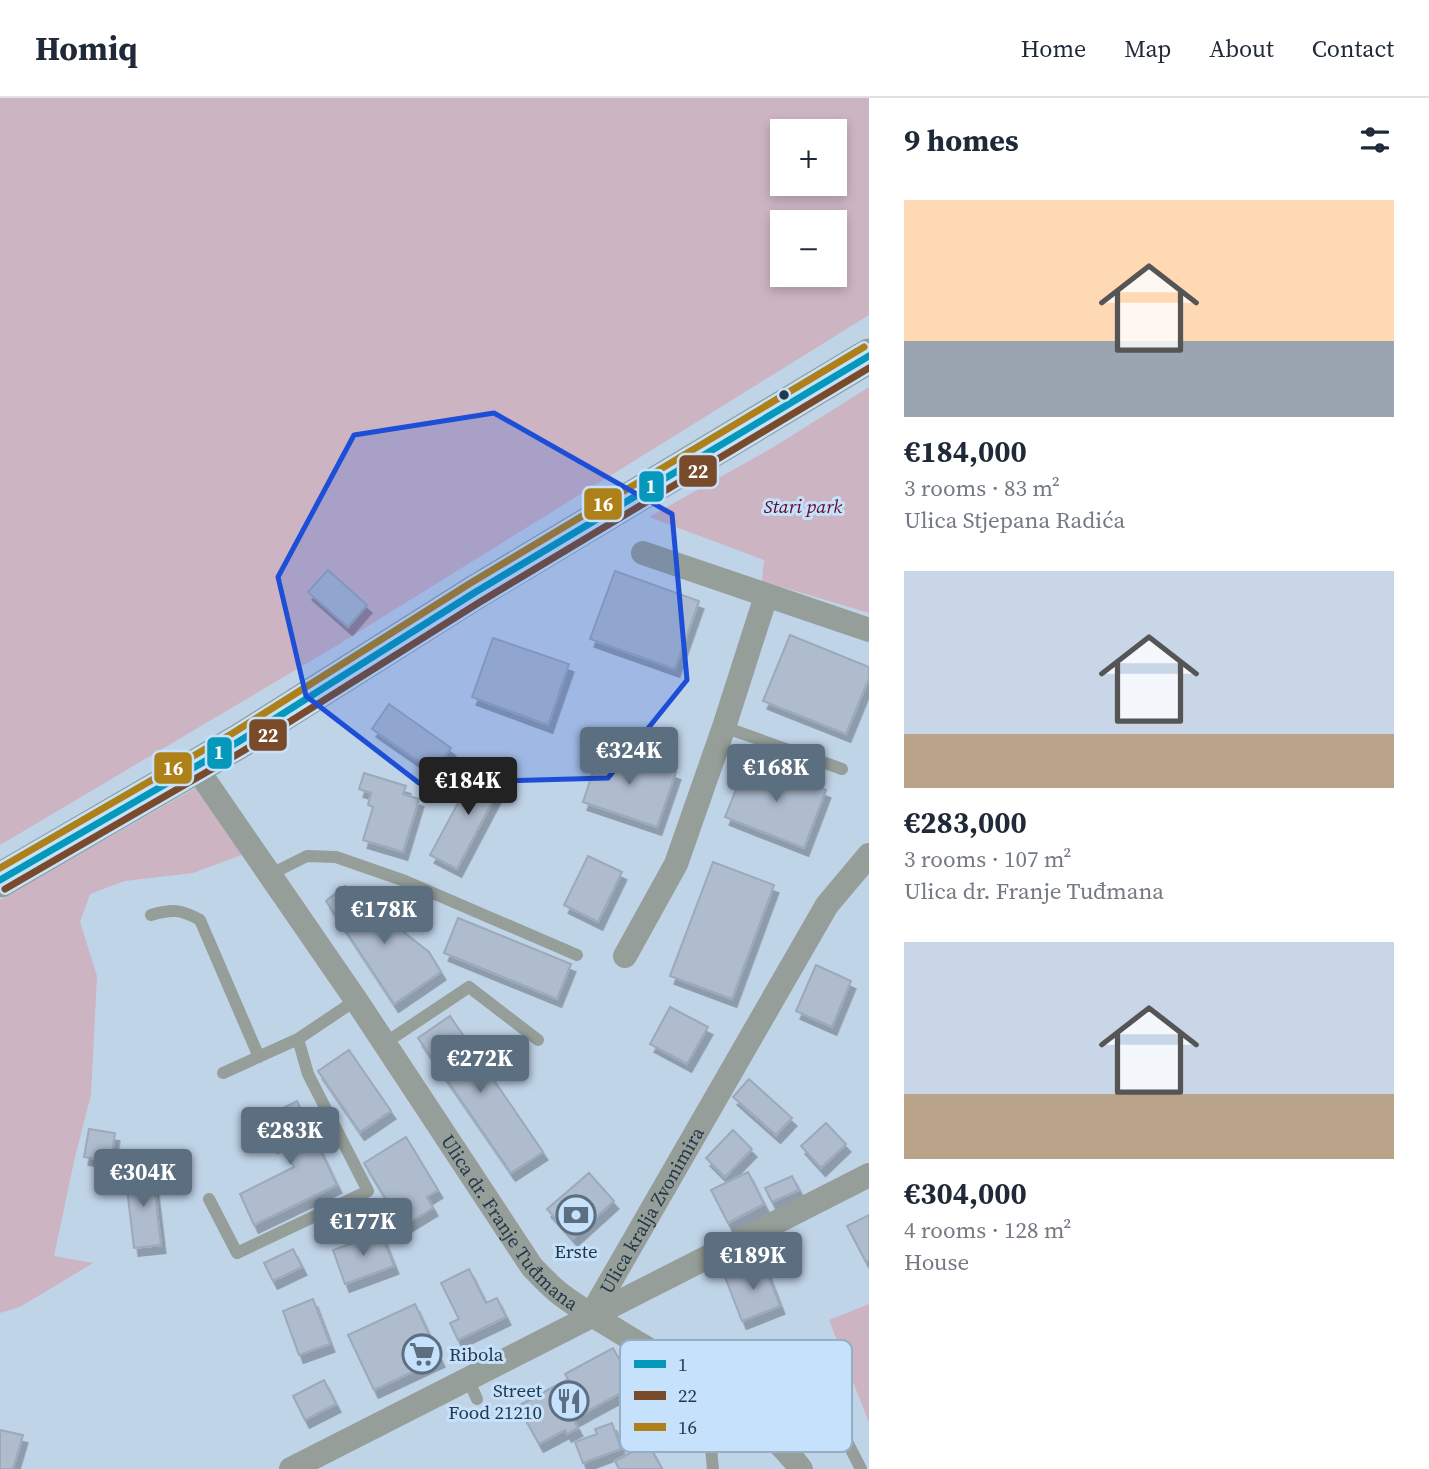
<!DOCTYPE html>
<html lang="en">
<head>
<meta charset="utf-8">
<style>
	:root { --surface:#fff; --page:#f6f6f7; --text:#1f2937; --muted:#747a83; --line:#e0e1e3; --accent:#5b6f81 }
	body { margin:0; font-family:"Source Serif 4",serif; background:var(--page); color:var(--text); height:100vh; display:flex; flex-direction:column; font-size:26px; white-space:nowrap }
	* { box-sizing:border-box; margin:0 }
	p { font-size:23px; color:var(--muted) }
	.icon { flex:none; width:38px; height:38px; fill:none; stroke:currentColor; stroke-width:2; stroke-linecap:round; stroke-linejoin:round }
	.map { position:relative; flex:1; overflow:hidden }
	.drawer { display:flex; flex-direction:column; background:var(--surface); width:560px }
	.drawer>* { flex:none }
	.controls { position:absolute; left:770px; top:21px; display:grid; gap:14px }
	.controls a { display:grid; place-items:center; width:77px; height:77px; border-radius:0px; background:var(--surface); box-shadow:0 4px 10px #0003; font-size:35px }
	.price { position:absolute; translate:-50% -60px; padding:0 16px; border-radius:7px; background:var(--accent); color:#fff; font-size:23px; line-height:46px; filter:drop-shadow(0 2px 4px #0008) }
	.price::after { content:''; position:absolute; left:50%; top:42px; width:21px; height:16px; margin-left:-10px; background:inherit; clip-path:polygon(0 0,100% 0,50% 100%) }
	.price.current { background:#222; color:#fff }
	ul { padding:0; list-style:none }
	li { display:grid; align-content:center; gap:14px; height:371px; padding:0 35px }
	li span { display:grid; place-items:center; height:217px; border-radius:0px; color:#555 }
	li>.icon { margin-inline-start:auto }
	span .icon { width:126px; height:126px; fill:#fffc; stroke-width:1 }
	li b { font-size:30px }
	h2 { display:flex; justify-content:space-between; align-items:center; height:84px; padding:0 35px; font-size:30px }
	header { display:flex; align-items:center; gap:42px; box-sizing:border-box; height:98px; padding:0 35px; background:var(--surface); border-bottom:2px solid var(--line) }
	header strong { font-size:33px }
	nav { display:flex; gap:38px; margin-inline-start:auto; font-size:24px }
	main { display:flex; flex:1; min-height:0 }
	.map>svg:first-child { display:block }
</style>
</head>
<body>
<header>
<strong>Homiq</strong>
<nav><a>Home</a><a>Map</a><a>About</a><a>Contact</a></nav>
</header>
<main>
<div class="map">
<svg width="869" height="1371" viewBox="0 0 869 1371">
	<defs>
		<filter id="shadow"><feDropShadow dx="4.5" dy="8" stdDeviation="0" flood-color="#0004"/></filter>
	</defs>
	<rect width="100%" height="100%" fill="#c0d4e8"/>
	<path fill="#ccb4c3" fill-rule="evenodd" d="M0,0H869V217L336,548L0,747ZM782,33H835V86H782ZM782,124H835V177H782Z
		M869,289V515L762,483L764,462L649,419L772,350Z
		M197,689L244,756L193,775L125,783L90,796L80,824L97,878L91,997L75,1059L54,1158L93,1165L20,1209L0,1215V802Z
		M869,1206V1325L829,1222Z"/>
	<path fill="#aebcce" stroke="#9ca9bb" stroke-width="2" filter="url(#shadow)" d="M328,472L367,507L348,529L308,494Z
		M615,473L699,503L675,571L590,541Z
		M790,537L869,569V580L846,636L763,603Z
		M493,540L569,566L548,627L472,599Z
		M389,606L451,650L434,674L372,631Z
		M601,649L676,674L657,729L583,704Z
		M748,662L826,692L804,750L725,719Z
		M479,666L505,680L457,771L430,757Z
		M364,675L406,688L403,696L419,701L403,754L363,742L373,709L368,707L371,695L359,691Z
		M588,758L622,774L598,824L564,807Z
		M713,764L774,787L732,901L670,878Z
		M345,788L429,854L441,874L394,906L326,803Z
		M458,820L571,866L557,901L444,855Z
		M816,867L851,883L832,929L796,913Z
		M670,909L708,929L687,966L650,946Z
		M450,918L543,1054L511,1075L418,940Z
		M349,952L391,1013L360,1034L318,973Z
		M749,981L792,1020L776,1037L733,999Z
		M297,1003L337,1087L254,1127L240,1096L294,1069L281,1043L273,1047L261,1021Z
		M826,1025L846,1046L821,1070L801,1048Z
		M89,1031L115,1035L111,1063L84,1059Z
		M733,1032L752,1051L725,1079L706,1060Z
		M406,1039L438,1092L427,1099L433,1110L397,1132L381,1106L387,1103L364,1065Z
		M152,1071L161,1147L134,1150L125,1074Z
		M748,1074L764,1106L728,1125L711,1092Z
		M589,1075L614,1103L573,1140L547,1111Z
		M792,1078L799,1092L772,1104L765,1090Z
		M869,1117V1162L866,1164L847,1128Z
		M381,1135L394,1168L345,1186L333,1152Z
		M293,1151L302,1169L273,1183L264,1165Z
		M763,1164L780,1208L742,1223L725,1179Z
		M469,1171L486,1205L497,1200L506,1219L458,1242L450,1225L459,1221L441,1185Z
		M313,1201L330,1246L299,1257L283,1213Z
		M415,1206L440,1261L374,1292L348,1237Z
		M613,1250L634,1288L586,1314L565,1276Z
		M568,1281L586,1314L573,1321L578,1330L567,1336L565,1332L539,1346L518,1308Z
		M324,1282L336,1306L305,1322L293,1298Z
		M612,1325L621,1351L583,1365L575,1344L597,1336L595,1331Z
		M0,1332L23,1337L13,1371H0Z
		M648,1345L662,1371H619L615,1363Z"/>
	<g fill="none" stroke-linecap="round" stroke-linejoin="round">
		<path stroke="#959e99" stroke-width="12" d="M724,629L842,671
			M269,777L307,758L336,759L405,783L577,857
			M151,817C172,811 181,811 200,822L259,959
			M385,945L469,889L538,942
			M223,975L298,941
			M209,1101L237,1155L368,1093L308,976L298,941L356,902
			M468,1281L477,1301
			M713,1371L705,1288C741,1268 770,1241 809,1269L861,1371"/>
		<g stroke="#959e99" stroke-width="24">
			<path d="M643,455L869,532"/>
			<path id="s1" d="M195,668L356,902L532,1169C541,1178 550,1188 559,1195C579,1211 601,1222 623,1236C682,1272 760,1315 801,1371"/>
			<path d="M625,858L676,766L724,629L766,498"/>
			<path id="s2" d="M591,1217L827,807L869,757"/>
			<path d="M291,1371L869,1077"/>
		</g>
		<path stroke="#919e99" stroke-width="35" d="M0,782L238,644L474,495L869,258"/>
		<g stroke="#c5e1fb" stroke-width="12">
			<path id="bus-1" d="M0,782L238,644L474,495L869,258"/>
		</g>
		<g stroke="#c5e1fb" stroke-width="12">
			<path id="bus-2" d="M5,791L243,653L480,504L869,270"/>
		</g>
		<g stroke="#c5e1fb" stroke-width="12">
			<path id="bus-3" d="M0,770L233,635L469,486L864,249"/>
		</g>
		<use href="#bus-1" stroke="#0698ba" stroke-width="7"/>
		<use href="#bus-2" stroke="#7a4b2a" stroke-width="7"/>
		<use href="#bus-3" stroke="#ae801a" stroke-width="7"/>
	</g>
	<path fill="#1d4ed8" fill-opacity="0.2" stroke="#1d4ed8" stroke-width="5" stroke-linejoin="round" d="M494,315L672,416L687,582L608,680L419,685L306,598L278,479L354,337Z"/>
	<defs>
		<g id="bank-ring" transform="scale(2.0125)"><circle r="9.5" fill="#c5e1fb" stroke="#5b6f81" stroke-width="1.5"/><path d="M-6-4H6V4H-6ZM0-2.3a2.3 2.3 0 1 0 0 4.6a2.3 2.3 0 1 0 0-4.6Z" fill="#5b6f81"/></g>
		<g id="supermarket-ring" transform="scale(2.0125)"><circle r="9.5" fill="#c5e1fb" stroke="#5b6f81" stroke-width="1.5"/><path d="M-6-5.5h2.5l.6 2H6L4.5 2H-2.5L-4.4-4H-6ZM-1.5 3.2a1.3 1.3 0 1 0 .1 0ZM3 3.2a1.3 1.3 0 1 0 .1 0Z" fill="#5b6f81"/></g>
		<g id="restaurant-ring" transform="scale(2.0125)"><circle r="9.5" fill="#c5e1fb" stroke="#5b6f81" stroke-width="1.5"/><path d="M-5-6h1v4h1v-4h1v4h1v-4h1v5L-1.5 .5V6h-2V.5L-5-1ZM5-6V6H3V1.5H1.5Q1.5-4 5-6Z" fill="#5b6f81"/></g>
	</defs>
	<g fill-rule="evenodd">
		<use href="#bank-ring" x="576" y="1117"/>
		<use href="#supermarket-ring" x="422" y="1256"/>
		<use href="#restaurant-ring" x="569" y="1303"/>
	</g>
	<circle fill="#253849" stroke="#c5e1fb" stroke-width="2.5" cx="784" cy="297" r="6"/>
	<g text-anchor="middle" stroke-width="6" stroke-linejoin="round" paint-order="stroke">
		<g font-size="19" font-style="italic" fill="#610629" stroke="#c5e1fb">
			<text x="803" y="415">Stari park</text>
		</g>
		<g font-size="19" fill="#253849" stroke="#c5e1fb">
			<text dy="7" stroke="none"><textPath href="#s2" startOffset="121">Ulica kralja Zvonimira</textPath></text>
			<text dy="7" stroke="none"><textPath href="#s1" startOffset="555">Ulica dr. Franje Tuđmana</textPath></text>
		</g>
		<g font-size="19" fill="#253849" stroke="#c5e1fb">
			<text x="576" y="1160">Erste</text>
			<text x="449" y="1263" text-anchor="start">Ribola</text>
			<text x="542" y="1299" text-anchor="end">Street<tspan x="542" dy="22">Food 21210</tspan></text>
		</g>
	</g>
	<rect x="620" y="1242" width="232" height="112" rx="10" fill="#c5e1fb" stroke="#95aec6" stroke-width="2"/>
	<rect x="634" y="1262" width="32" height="8" fill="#0698ba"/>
	<rect x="634" y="1293" width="32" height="9" fill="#7a4b2a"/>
	<rect x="634" y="1325" width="32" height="8" fill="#ae801a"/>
	<g font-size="19" fill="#253849">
		<text x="678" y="1273">1</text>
		<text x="678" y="1304">22</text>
		<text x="678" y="1336">16</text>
	</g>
	<g stroke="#c5e1fb" stroke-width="2.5">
		<rect x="678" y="356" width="40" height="34" rx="7" fill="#7a4b2a"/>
		<rect x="638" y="372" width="27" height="33" rx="7" fill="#0698ba"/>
		<rect x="583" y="389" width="40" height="34" rx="7" fill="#ae801a"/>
		<rect x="248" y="620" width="40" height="34" rx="7" fill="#7a4b2a"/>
		<rect x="206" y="638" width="27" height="34" rx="7" fill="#0698ba"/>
		<rect x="153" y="653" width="40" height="34" rx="7" fill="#ae801a"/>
	</g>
	<g font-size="19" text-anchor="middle" font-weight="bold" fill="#fff">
		<text x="698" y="380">22</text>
		<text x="651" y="395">1</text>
		<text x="603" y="413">16</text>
		<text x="268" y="644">22</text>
		<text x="219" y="661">1</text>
		<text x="173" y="677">16</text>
	</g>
</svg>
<div class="controls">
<a>+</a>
<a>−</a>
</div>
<b class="price" style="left:629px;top:689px">€324K</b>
<b class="price" style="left:776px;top:706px">€168K</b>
<b class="price current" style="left:468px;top:719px">€184K</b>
<b class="price" style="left:384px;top:848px">€178K</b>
<b class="price" style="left:480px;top:997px">€272K</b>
<b class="price" style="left:290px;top:1069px">€283K</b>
<b class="price" style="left:143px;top:1111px">€304K</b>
<b class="price" style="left:363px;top:1160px">€177K</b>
<b class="price" style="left:753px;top:1194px">€189K</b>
</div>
<section class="drawer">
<h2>9 homes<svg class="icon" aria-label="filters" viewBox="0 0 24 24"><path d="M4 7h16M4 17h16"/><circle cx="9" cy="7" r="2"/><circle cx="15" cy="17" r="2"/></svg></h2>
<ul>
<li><span style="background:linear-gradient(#ffd9b3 65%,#9aa5b1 0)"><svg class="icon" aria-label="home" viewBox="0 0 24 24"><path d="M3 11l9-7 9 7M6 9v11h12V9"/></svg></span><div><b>€184,000</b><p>3 rooms · 83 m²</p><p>Ulica Stjepana Radića</p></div></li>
<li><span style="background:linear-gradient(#c9d6e8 75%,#b9a48a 0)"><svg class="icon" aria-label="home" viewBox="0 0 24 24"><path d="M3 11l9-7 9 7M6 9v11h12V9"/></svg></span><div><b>€283,000</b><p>3 rooms · 107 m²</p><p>Ulica dr. Franje Tuđmana</p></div></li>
<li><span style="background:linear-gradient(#c9d6e8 70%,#b9a48a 0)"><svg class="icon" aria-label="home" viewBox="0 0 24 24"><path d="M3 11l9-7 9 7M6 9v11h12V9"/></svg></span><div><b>€304,000</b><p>4 rooms · 128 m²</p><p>House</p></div></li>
</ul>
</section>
</main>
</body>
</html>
